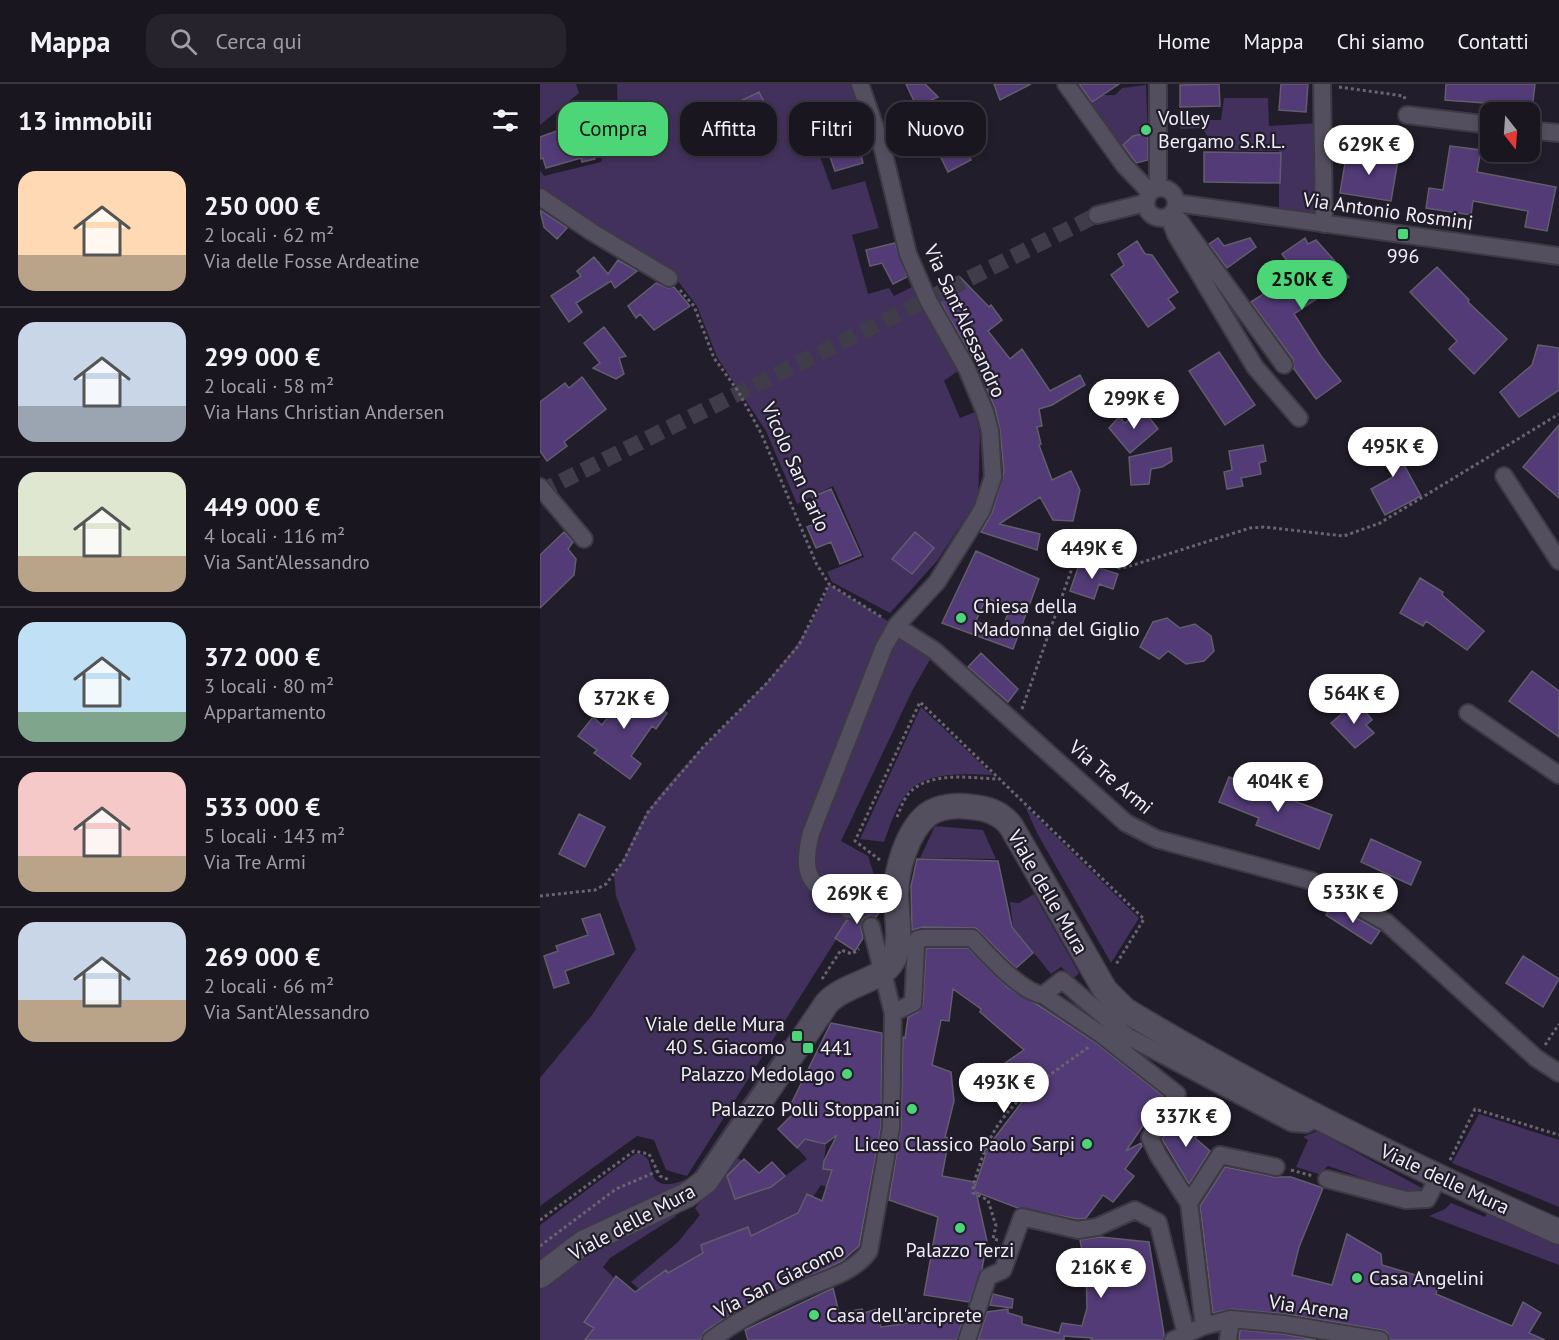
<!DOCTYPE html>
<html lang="it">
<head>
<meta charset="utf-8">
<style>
	:root { --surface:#1a1620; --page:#27232d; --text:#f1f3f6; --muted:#9f9fa5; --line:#38353e; --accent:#4cd677 }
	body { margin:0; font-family:"PT Sans",sans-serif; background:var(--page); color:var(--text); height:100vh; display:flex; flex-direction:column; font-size:22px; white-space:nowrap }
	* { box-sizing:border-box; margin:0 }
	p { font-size:20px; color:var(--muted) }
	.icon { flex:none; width:33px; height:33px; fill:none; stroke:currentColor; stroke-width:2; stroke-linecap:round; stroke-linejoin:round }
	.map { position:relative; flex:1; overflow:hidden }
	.side { display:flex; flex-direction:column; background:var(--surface); width:540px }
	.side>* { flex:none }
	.top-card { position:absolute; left:18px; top:18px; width:570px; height:54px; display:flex; gap:12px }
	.needle { width:39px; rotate:163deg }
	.fabs { position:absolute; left:940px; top:18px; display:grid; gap:12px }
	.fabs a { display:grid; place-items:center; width:60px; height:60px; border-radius:12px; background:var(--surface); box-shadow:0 3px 9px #0003,0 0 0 2px var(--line); font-size:30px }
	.price { position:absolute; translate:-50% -51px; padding:0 14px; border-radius:21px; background:#fff; color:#222; font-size:20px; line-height:39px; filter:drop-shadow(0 2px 3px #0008) }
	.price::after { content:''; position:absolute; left:50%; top:36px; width:18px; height:14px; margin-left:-9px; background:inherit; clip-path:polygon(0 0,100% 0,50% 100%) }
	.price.selected { background:var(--accent); color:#111 }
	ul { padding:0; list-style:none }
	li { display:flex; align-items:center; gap:18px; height:150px; padding:0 18px }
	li+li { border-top:2px solid var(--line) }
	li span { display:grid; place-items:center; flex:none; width:168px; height:120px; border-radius:18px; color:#555 }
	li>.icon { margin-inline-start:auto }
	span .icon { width:72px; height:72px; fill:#fffc; stroke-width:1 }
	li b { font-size:26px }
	h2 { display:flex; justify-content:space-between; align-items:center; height:72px; padding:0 18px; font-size:26px }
	.chip { padding:0 21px; border-radius:18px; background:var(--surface); box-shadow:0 3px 9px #0003,0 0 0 2px var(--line); font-size:21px; line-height:54px }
	.chip.selected { background:var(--accent); color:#111 }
	header { display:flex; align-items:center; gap:36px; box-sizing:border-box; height:84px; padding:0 30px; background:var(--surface); border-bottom:2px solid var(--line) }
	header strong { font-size:28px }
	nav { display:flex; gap:33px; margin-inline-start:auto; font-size:21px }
	.search { width:420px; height:54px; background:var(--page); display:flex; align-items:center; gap:15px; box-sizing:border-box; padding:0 21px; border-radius:18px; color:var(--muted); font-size:22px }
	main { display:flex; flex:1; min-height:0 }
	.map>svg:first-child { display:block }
</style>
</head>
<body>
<header>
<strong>Mappa</strong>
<div class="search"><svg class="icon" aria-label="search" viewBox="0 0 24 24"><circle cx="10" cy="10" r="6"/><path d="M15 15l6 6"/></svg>Cerca qui</div>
<nav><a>Home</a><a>Mappa</a><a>Chi siamo</a><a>Contatti</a></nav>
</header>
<main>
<section class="side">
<h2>13 immobili<svg class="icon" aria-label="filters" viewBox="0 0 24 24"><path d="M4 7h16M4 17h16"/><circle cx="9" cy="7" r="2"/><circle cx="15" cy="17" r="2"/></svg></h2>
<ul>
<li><span style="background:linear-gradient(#ffd9b3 70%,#b9a48a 0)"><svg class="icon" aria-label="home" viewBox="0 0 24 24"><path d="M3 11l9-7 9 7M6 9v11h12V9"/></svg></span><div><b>250 000 €</b><p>2 locali · 62 m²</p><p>Via delle Fosse Ardeatine</p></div></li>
<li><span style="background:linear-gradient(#c9d6e8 70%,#9aa5b1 0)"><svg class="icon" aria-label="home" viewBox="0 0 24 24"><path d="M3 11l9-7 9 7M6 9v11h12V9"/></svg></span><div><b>299 000 €</b><p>2 locali · 58 m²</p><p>Via Hans Christian Andersen</p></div></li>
<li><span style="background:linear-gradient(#dfe7d0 70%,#b9a48a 0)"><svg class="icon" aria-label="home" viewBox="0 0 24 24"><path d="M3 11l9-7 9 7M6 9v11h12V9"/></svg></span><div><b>449 000 €</b><p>4 locali · 116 m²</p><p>Via Sant'Alessandro</p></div></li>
<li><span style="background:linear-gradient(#bfe0f5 75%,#7fa58c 0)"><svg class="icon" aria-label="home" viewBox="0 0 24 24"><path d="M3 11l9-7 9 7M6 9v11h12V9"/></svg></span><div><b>372 000 €</b><p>3 locali · 80 m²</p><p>Appartamento</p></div></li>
<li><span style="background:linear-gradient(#f6c9c9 70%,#b9a48a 0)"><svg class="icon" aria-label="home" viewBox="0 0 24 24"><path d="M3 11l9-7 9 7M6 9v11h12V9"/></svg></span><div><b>533 000 €</b><p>5 locali · 143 m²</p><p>Via Tre Armi</p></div></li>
<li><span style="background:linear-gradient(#c9d6e8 65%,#b9a48a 0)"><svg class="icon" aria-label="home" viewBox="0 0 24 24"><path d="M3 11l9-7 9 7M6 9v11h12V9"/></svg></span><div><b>269 000 €</b><p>2 locali · 66 m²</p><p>Via Sant'Alessandro</p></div></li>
</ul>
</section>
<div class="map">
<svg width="1019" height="1256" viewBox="0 0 1019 1256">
	<rect width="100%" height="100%" fill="#221d2a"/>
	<path fill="#42315c" d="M0,0H36L39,9L0,41Z
		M77,0H314L322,22L269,42L292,106L325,97L339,144L312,151L328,210L349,204L354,212L372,203L419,286L404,297L420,334L435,328L440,350L438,415L397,477L350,529L292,498L287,488L324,473L293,402L257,420L226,347L177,273L157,222L134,192L0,109V87L4,92L61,78L78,32Z
		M606,1L608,49L593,52L582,63L551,19L563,11H575L582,4Z
		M684,14H728L729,42L777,39L779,133L739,124V67L675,66L677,58L668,53L662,44L640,45V36H681Z
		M289,500L395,567L373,605L301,757L328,772L335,794L147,1092L126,1086L114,1056L97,1052L0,1122V994L52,931L96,865L76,812L74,791C88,771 94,747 108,727C157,657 233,609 274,533C279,523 286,512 289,500Z
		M381,623L453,691C428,690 386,687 368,708C356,721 350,742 344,758L320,755Z
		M485,722L599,834L571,879L497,749Z
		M395,742L443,746L456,775L380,774Z
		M494,810L539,889L534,894L521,883L511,890L473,843L470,818L479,819Z
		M244,956L248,958L155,1094L50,1143L0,1177V1141L95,1070H101C113,1075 108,1085 115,1095C123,1106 144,1097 152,1092Z
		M939,1030L1019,1056V1123L912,1079Z
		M273,1046L270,1056L286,1061L283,1084L292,1086L286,1103L281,1101L273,1113L267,1110L258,1129L212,1155L208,1143L161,1161L163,1169L99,1205L91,1198L138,1158L160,1131L155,1124L196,1073L202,1077L187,1092L195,1115L231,1103L267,1075L257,1064Z
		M777,1047L889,1108L881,1114L788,1082L779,1090L756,1083L768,1056L763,1053Z
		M911,1119L945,1133L947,1129L1019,1160V1181L889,1132L905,1125Z
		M139,1126L135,1133L70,1174L63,1183L74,1194L44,1237L53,1244L45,1256H0V1205L49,1167Z"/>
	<path fill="#523b76" stroke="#625d6c" stroke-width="1.5" fill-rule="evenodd" d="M366,0H385L398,13L391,16L411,55L416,53L419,60L423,58L431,76L408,88L386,43L378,47L365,22L374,17Z
		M454,0H491L460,16Z
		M539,0H579L552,18Z
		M679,0L680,22L640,23V1Z
		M741,0H768L766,28L739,26Z
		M906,0H995L992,26L958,20L905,16Z
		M219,8L225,20L200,32L194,20Z
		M41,38L55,75L42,78L41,74L6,84L3,74L0,75V53Z
		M314,43L323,79L295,87L283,53Z
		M608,49V76L596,79L583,61L593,52Z
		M910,62L941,66L937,88L1016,103L1007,147L985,143L988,127L933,117L931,131L886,124L889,104L903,106Z
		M807,67L858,76L851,117L800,109Z
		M664,68L741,69L740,99L664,98Z
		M0,126L27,144L17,155L4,143Z
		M678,154L684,162L710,154L716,163L687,184L669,160Z
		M765,154L768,160L776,156L809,193L754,230L781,272L801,297L776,315L754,285L753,275L711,218L756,189L742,170Z
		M597,157L605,170L612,171L638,208L628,215L635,224L608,243L571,191L584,181L578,170Z
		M355,159L367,193L353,200L342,179L330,182L326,166Z
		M54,173L68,190L78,176L97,187L75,204L71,197L36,219L42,228L29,238L11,212L41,192L37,187Z
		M897,183L929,216L928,218L967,255L934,290L909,265L917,257L870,208Z
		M420,193L449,223L451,221L462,236L448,247L470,275L482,265L510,307L540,291L545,301L512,321L499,325L502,342L497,343L501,360L499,361L512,396L531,387L540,406L533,437L513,436L500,413L459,440L500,450L497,466L441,448L452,429L464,388L460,346L455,324L436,280L398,213Z
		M116,199L128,204L134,203L150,222L114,246L100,230L96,234L88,222Z
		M64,243L86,272L79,274L84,290L76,295L53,284L60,279L44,259Z
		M998,261L1019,264V306L979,333L960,308L992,281Z
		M679,268L715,321L685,341L649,287Z
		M42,293L66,325L24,358L27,362L7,377L0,367V318L25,299L29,304Z
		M602,324L618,345L590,369L569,344L579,333L585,339Z
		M1019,341V414L983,383Z
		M845,346L881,412L845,431L831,405L853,393L831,354Z
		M723,361L726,377L719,379L721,390L701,394L703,402L687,405L684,388L692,386L689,367Z
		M631,364L632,377L622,383L611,385L609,400L591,401L589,373Z
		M291,405L321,471L300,480L291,458L276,464L267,443L282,437L272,413Z
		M24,448L33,458L28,465L36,475L34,491L0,524V471Z
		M375,448L394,464L372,490L352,475Z
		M436,467L499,495L473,565L402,539ZM446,514L470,523L461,549L436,537Z
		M540,478L578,490L573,505L559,500L554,515L530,507Z
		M880,494L903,508L902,511L944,547L927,566L886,537L883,542L860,529Z
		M627,534L640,544L655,540L671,552L674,567L664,577L646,580L628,567L619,575L600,563L613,538Z
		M441,569L478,605L468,618L428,583Z
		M992,587L1019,607V653L969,617Z
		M93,599L127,629L116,645L112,642L91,672L101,680L90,695L54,669L57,666L38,652L53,633L62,641Z
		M817,617L832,636L826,641L834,649L815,664L791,639Z
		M689,693L792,731L779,765L716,741L719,734L679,718Z
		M39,730L65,743L45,783L19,770Z
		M831,755L881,778L871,801L821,778Z
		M377,775L458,777L472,843L493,869L476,884L436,844L383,843L372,846L371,802Z
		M322,813L341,826L336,833L329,832L323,835L321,844L323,854L315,867L295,854L307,836L318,832L317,820Z
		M793,821L840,847L831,860L786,831Z
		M60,830L74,870L25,887L29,899L14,904L4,872L18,867L16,862L48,851L42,835Z
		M386,864H428L468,904L498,921L556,959L623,1012L586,1067L601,1059L602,1062L585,1085L594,1092L573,1118L563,1111L546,1134L538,1135L478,1124L436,1108L447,1157L442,1185L429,1218L384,1211L398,1133L349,1116L361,1044L363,953L365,954L368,933L378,928L383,920ZM413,905L441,925L440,928L484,966L449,990L482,1018L443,1069L446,1070L435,1103L434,1098L402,1092L409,1054L405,1053L414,1017L411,988L392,981L401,936L409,937Z
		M983,872L1019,895L1003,923L966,899Z
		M291,939L342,949L341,1043L319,1162L302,1177L198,1226L165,1247L160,1256H45L54,1244L44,1238L76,1192L95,1208L126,1186L128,1189L163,1169L161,1161L208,1143L211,1152L258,1129L267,1110L282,1117L292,1086L283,1085L284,1077L297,1051L285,1060L265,1055L257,1064L238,1045L255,1028L248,1026Z
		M647,1035L661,1048L655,1054L670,1067L649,1100L622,1055L628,1045Z
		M204,1075L219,1089L232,1078L245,1092L231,1103L195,1115L187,1092Z
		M685,1083L734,1093H751L783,1104L759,1163L752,1191L792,1201L807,1150L841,1170L842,1181L899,1198L896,1210L972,1242L983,1218L1001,1229L989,1249L1005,1256H850L847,1248L842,1246L746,1230L692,1225L673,1229L660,1122Z
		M560,1153L609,1158L624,1250L623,1256H551L552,1254L524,1252V1256H438L447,1228L468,1225V1229L482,1233V1240L519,1249L522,1239L542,1242L547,1224L546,1189L540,1156Z
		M293,1204L299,1229L322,1225L324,1229L337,1225L341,1243L424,1231L417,1256H208L205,1246Z
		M453,1210L473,1215L472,1224L450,1221Z
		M700,1246L743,1250L776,1256H699Z"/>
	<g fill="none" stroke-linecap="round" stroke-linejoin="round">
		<path stroke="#413c49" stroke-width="16" stroke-dasharray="16 8" stroke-linecap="butt" d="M0,408L557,131
			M309,826L331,842"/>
		<g stroke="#3e3a45" stroke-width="20">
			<path id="street" d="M526,0L584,81L610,108
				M618,0V104
				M782,0L784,140
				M867,31L951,41
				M990,46L1019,49
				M606 119a15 15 0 1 1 30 0a15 15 0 1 1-30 0Z
				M0,113L52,148L129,194
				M636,119L1019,172
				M557,131L605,119
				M629,133L636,151L715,283L759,334
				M639,136L744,281
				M964,392L1019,477
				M0,403L44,455
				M356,542L395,567L586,739L617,755L772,797L846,838L996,974L1019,989
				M928,629L1019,691
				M309,826C273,800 259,797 271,749L344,563L356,542L397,498L442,426L453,393L450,347L445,328L427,285L388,216L368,170L343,66L320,0
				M353,929L373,919L376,862L378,855L383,854H432C448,870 480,908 503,911
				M787,1095L866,1116L887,1115L898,1094
				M649,1119L680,1071L736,1083
				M664,1242L649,1119L618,1071L610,1054L637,1010L562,951L503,911L522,896L587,952L752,1039L766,1040L779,1033
				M171,1256C199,1235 229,1220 261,1206C285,1195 314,1189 329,1167L351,1044L353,929L331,842
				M427,1256L448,1193L463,1186L482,1133L538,1146L557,1143L595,1126L618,1138L646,1250
				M633,1256L664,1242L691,1235L744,1240L840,1256
				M688,1256L691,1235"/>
		</g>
		<g stroke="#3e3a45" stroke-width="27">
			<path id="secondary" d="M0,1192L43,1159L147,1111L166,1097L287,919C304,900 341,897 352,878C363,861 356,830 356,810C356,786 367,748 387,731C399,722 417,721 431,723C448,724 461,729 471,742L565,906L585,926C724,1010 871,1082 1019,1148"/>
		</g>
		<path stroke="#686470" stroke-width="3" stroke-dasharray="3 3" stroke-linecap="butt" d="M799,3L864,12L865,15
			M140,206L154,222L174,274L198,307L221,349L276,479L289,500L343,534
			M482,625L536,473L580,484L587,483L710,444L724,443L804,452L840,439L1019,330
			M357,733C360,726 364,714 370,708C392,687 431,694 458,695
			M340,776L315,757L380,618L604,835L575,882
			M0,812L55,806L66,800L84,776L108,728L164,662L226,600L259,561L289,500
			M282,895L301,866L312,870L319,865
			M1005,961L1019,940
			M910,1076L935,1025L1019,1051
			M751,1086L773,1092
			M0,1136L94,1067L109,1070L120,1092L129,1096
			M458,1156L453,1155L456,1142L448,1116L433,1109C433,1098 438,1087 441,1077C460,1018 503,997 550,962
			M0,1162L76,1105L118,1087"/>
		<use href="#street" stroke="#544f5e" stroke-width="16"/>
		<use href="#secondary" stroke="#544f5e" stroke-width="24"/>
	</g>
	<g fill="#4cd677" stroke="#221d2a" stroke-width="2">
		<circle cx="606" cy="46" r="6"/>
		<rect x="857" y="144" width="12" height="12" rx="3"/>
		<circle cx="421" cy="534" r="6"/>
		<rect x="251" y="946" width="12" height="12" rx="3"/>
		<rect x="262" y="958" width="12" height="12" rx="3"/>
		<circle cx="307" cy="990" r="6"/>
		<circle cx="372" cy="1025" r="6"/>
		<circle cx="547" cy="1060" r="6"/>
		<circle cx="420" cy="1144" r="6"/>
		<circle cx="817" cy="1194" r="6"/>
		<circle cx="274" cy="1231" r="6"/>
	</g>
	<g text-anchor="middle" stroke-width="4.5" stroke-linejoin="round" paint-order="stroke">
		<g font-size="20" fill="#f1eef7" stroke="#221d2a" text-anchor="start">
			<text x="618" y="41">Volley<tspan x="618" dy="23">Bergamo S.R.L.</tspan></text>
			<text x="863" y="179" text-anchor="middle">996</text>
			<text x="433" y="529">Chiesa della<tspan x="433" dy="23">Madonna del Giglio</tspan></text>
			<text x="245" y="947" text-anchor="end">Viale delle Mura<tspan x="245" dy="23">40 S. Giacomo</tspan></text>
			<text x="280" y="971">441</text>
			<text x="295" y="997" text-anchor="end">Palazzo Medolago</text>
			<text x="360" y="1032" text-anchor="end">Palazzo Polli Stoppani</text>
			<text x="535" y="1067" text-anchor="end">Liceo Classico Paolo Sarpi</text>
			<text x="420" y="1173" text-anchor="middle">Palazzo Terzi</text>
			<text x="829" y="1201">Casa Angelini</text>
			<text x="286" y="1238">Casa dell'arciprete</text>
		</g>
		<g font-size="20" fill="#f1eef7" stroke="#221d2a">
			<text transform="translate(848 127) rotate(8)" y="7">Via Antonio Rosmini</text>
			<text transform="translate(425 237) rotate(65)" y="7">Via Sant'Alessandro</text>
			<text transform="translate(256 383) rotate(66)" y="7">Vicolo San Carlo</text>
			<text transform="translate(571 693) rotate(40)" y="7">Via Tre Armi</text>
			<text transform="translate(508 808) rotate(60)" y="7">Viale delle Mura</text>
			<text transform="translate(905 1095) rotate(25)" y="7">Viale delle Mura</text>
			<text transform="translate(92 1138) rotate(-28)" y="7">Viale delle Mura</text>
			<text transform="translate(239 1196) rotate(-27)" y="7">Via San Giacomo</text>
			<text transform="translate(769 1223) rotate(8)" y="7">Via Arena</text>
		</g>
	</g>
</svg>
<div class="fabs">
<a><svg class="needle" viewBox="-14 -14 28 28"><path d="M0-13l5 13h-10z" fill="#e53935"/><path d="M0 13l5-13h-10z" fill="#9f9fa5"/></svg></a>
</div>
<b class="price" style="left:829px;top:92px">629K €</b>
<b class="price selected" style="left:762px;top:227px">250K €</b>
<b class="price" style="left:594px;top:346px">299K €</b>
<b class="price" style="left:853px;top:394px">495K €</b>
<b class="price" style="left:552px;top:496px">449K €</b>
<b class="price" style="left:814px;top:641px">564K €</b>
<b class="price" style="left:84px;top:646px">372K €</b>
<b class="price" style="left:738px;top:729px">404K €</b>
<b class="price" style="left:813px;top:840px">533K €</b>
<b class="price" style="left:317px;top:841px">269K €</b>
<b class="price" style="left:464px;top:1030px">493K €</b>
<b class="price" style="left:646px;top:1064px">337K €</b>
<b class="price" style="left:561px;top:1215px">216K €</b>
<div class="top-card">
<a class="chip selected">Compra</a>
<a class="chip">Affitta</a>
<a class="chip">Filtri</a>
<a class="chip">Nuovo</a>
</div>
</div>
</main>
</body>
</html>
